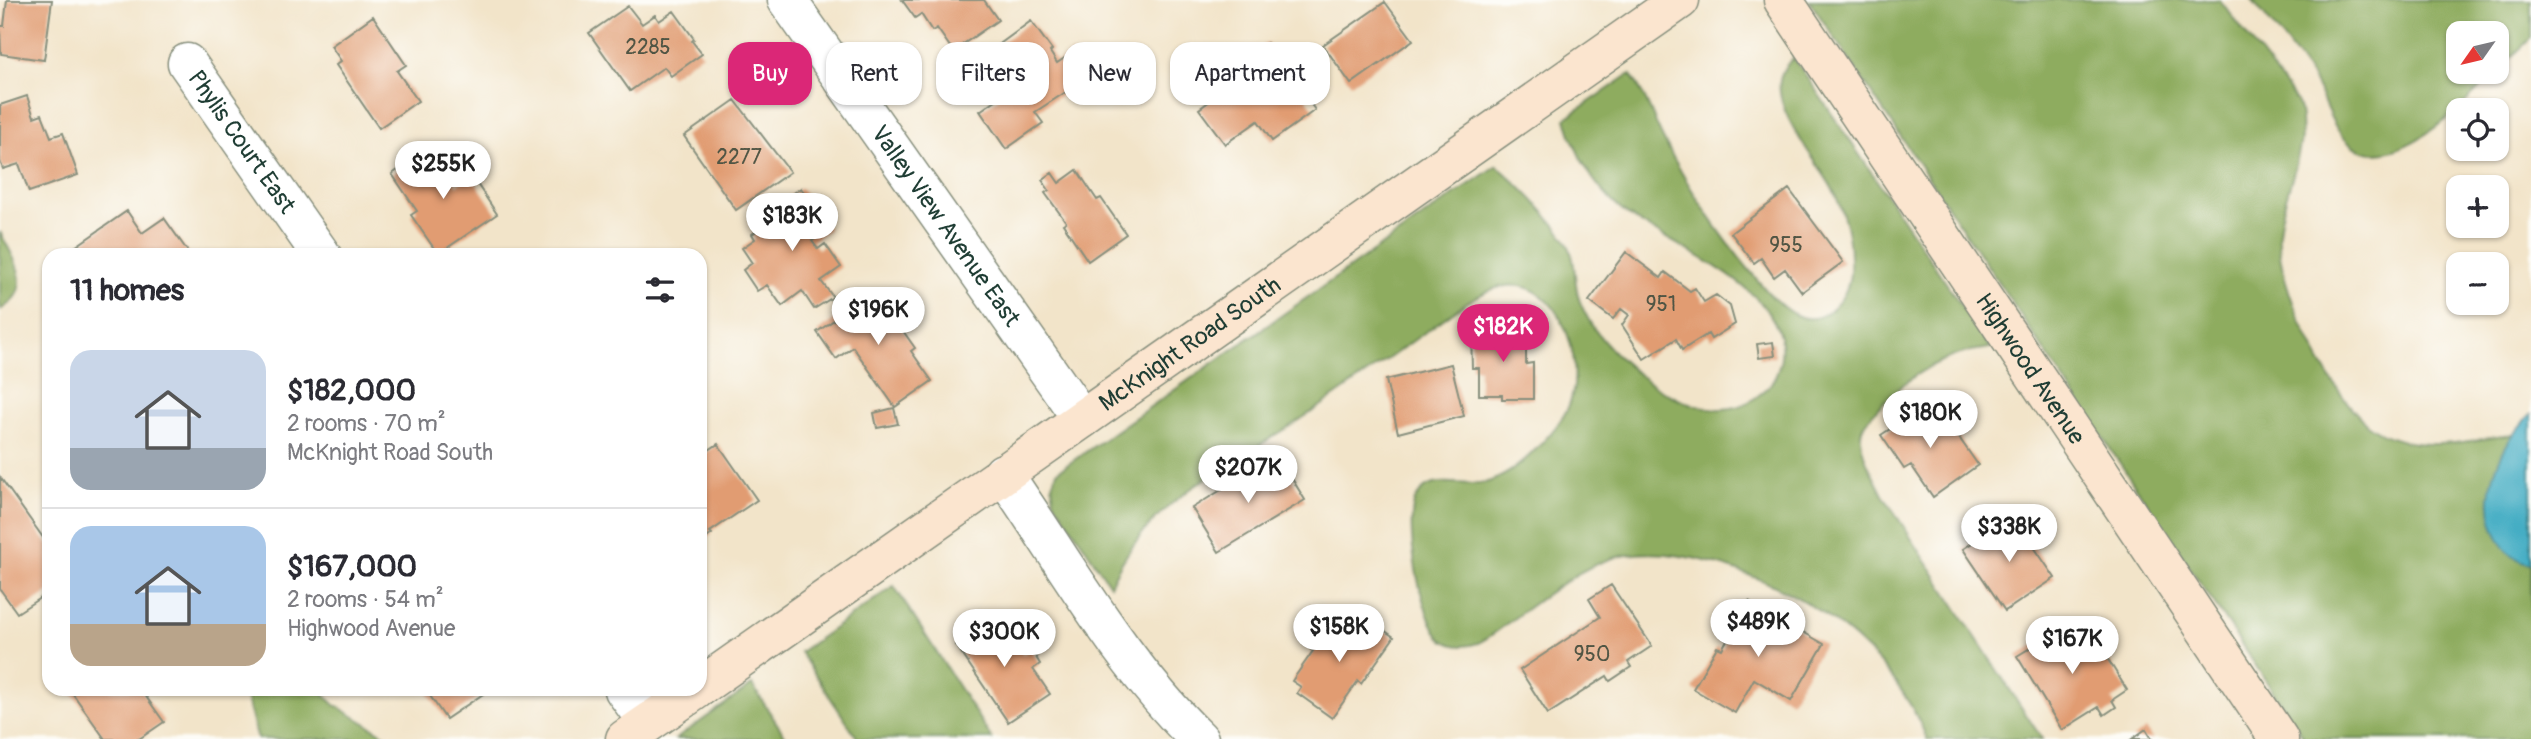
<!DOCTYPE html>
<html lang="en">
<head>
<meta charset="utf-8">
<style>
	:root { --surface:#fff; --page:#f2f2f3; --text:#2b2b33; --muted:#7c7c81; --line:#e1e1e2; --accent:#db2777 }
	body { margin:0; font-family:Pangolin,sans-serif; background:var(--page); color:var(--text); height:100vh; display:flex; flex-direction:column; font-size:26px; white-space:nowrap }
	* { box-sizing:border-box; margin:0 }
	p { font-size:23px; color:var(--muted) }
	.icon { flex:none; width:38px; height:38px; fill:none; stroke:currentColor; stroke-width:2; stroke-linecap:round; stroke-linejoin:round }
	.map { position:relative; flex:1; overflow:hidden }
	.panel { position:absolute; left:42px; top:248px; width:665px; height:448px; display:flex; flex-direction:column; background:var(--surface); border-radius:21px; box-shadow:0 2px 5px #0004 }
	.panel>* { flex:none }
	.top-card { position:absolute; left:728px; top:42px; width:665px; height:63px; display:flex; gap:14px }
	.needle { width:46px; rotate:236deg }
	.fabs { position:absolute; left:2446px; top:21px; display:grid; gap:14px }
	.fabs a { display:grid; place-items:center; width:63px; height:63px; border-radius:14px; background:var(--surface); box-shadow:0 2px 5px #0004; font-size:35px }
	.price { position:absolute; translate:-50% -60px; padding:0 16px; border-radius:24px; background:#fff; color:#222; font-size:23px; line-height:46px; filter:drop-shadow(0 2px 4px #0008) }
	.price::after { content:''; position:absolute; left:50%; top:42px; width:21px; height:16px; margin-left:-10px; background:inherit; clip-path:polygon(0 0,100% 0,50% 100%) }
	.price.active { background:var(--accent); color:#fff }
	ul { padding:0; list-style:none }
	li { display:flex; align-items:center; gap:21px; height:175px; padding:0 28px }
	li+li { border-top:2px solid var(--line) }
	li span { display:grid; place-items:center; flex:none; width:196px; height:140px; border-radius:21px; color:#555 }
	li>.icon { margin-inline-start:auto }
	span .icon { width:84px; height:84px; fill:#fffc; stroke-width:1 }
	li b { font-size:30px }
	h2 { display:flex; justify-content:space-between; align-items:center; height:84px; padding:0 28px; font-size:30px }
	.tag { padding:0 24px; border-radius:21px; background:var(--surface); box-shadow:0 2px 5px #0004; font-size:24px; line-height:63px }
	.tag.active { background:var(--accent); color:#fff }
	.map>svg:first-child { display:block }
</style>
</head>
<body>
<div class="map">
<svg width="2531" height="739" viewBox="0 0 2531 739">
	<rect width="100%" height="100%" fill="#fdfcf7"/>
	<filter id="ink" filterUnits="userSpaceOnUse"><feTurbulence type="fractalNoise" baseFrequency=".0143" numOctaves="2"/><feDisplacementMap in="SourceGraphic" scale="14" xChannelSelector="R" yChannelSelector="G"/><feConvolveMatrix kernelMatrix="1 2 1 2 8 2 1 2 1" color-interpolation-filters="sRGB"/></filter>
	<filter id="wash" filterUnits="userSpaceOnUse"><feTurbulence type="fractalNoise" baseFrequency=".00686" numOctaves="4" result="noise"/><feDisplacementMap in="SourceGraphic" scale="28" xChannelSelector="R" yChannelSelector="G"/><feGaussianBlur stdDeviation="1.57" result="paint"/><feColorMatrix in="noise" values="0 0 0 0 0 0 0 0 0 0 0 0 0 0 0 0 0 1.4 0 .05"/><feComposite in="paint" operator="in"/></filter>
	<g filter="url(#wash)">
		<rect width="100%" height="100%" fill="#f2e4c9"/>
		<path fill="#8eac5e" stroke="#567449" stroke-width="2" d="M1809,0H2220L2298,103C2311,148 2283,188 2279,233C2275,285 2328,390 2367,424C2376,431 2389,437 2400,440C2435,450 2477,439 2512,435C2494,467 2479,527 2512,553C2518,558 2523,563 2531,563V739H2305Z
			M2252,0H2531V38L2497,71V33H2459V72H2497C2466,101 2389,186 2345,139C2329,122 2324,97 2311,77C2294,50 2272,25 2252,0Z
			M1794,58L1990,348C1944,353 1909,375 1878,408C1871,416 1861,424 1861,435C1860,455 1875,478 1883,495L2042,739H1927C1891,648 1805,589 1713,563C1681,554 1645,549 1613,558C1577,569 1543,597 1513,619C1502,627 1491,637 1478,643C1466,647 1454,648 1443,640C1421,623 1403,522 1416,498C1430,472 1462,488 1484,483C1505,478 1523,463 1537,448C1550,435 1568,415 1572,396C1582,360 1563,293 1520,286C1500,283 1483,293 1466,303C1412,341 1359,381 1304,417C1226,470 1153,493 1110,585L1054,501L1052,484L1057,472L1497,165C1521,188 1547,212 1565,239C1577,258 1573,275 1578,295C1580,305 1586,315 1591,324C1620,369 1706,439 1759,395C1767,389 1775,380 1778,370C1806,291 1664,246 1619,208C1591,183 1575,154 1566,118L1630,74C1647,95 1653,121 1666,144C1690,191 1721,236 1754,276C1779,306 1809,341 1841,299C1850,286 1851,273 1850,258C1850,235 1844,213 1834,192C1819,159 1750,91 1794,58Z
			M0,232C15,261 36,289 0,310Z
			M894,586L992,739H858L800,652Z
			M752,685L787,739H676Z
			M244,690H319L335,705L392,739H258Z"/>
		<path fill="#45adc4" stroke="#32757c" stroke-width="2" d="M2531,414V563C2517,562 2508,553 2501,542C2475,501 2499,445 2531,414Z"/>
		<g id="blocks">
			<path fill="#e19c72" d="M7,0H52L44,60L1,54L0,26H4Z
				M902,0H984L998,20L953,51L937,28L932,31L921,14L915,18Z
				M1385,2L1413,40L1351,84L1323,45Z
				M628,6L642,24L655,15L659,21L674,11L694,39L692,41L702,54L671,76L664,67L630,91L589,33Z
				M373,16L406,65L397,71L418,101L379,128L336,65L341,61L331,46Z
				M1031,21L1052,50L1050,52L1057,63L1072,53L1089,77L1035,112L1043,123L1006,149L980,111L1000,97L992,88L1004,80L986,54Z
				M1267,43L1315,110L1272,141L1258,121L1225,144L1199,109L1232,85L1224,73Z
				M27,96L34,117L42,114L51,137L63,133L78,175L29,192L19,164L3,169L0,161V105Z
				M735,100L790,172L736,210L684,136Z
				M431,148L457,185L471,175L497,214L438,254L411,215L417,211L392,174Z
				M1077,170L1097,200L1101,198L1126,234L1088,261L1063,224L1066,222L1045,193L1049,190L1042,180L1052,173L1059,183Z
				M801,188L829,229L812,241L818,249L825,244L841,267L821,281L833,297L814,309L802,291L782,306L767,285L757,291L743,270L752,263L742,248L755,239L752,234L773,220L767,212Z
				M1789,189L1843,262L1802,292L1785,269L1774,277L1761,258L1754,263L1731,233Z
				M127,211L142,233L164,218L191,256H81L75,247Z
				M506,248L511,256H494Z
				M1626,252L1661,278L1665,272L1690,291L1695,288L1704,302L1716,295L1730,306L1735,324L1711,339L1708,334L1682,350L1676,339L1644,359L1622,325L1629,315L1621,309L1613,319L1589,301Z
				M875,291L915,348L911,351L932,381L895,407L853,347L836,359L817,332Z
				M1471,331H1526V364L1533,363V399H1502V395H1479V368H1472Z
				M1773,342L1775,356L1759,358L1757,344Z
				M1451,364L1464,416L1398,433L1386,380Z
				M1928,404L1948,433L1953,429L1978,465L1933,497L1911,465L1904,469L1881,435Z
				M894,408L898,424L877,428L874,413Z
				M718,444L757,500L710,532L712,534L700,543V456Z
				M1280,459L1305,500L1219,552L1192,508L1244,476L1247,480Z
				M0,477L49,546V592L17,613L0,589Z
				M2013,516L2055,578L2005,611L1963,549Z
				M1611,585L1652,646L1628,662L1631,667L1610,681L1607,676L1548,714L1520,670L1600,617L1589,599Z
				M1749,601L1824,644L1791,701L1754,679L1735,713L1693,689L1717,647L1722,649Z
				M1334,615L1364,636L1373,623L1394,637L1361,684L1358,681L1332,718L1297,693L1301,687L1292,681L1313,651L1310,649Z
				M998,616L1023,654L1031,649L1040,664L1033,669L1050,694L1008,722L956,645Z
				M2076,620L2098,657L2104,653L2127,690L2112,700L2116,707L2104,715L2099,707L2062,730L2017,656Z
				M73,690H145L142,691L164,722L139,739H105L71,691Z
				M426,690H489L446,719Z
				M2146,729L2152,739H2132Z"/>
		</g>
	</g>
	<g filter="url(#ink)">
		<use href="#blocks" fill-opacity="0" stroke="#88907e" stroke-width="2"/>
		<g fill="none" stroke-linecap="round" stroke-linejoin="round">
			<g stroke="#88907e" stroke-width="41">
				<g id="street">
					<path id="s1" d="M787,0L1082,419"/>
					<path id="s2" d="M187,63L322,256"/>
					<path d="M1003,473C1064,561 1122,665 1199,739"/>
					<path d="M624,690L648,723"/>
				</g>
			</g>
			<g stroke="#88907e" stroke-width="41">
				<g id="secondary">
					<path id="s3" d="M1783,0L2279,739"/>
					<path id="s4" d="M700,687L1680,0"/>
					<path d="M625,739L696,690"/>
				</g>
			</g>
			<use href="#street" stroke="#fff" stroke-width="38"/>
			<use href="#secondary" stroke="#fbe5cf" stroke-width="38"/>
		</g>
	</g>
	<g text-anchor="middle" stroke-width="5" stroke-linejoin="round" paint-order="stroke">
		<g font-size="21" fill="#505544">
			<text x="648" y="54">2285</text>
			<text x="739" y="164">2277</text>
			<text x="1786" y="252">955</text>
			<text x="1661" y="311">951</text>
			<text x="1592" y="661">950</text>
		</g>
		<g font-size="24" fill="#1f3d34" stroke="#fdfcf7">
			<text dy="8" stroke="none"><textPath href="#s2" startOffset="96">Phylis Court East</textPath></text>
			<text dy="8" stroke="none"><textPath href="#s1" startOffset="276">Valley View Avenue East</textPath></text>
			<text dy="8" stroke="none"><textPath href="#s4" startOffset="598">McKnight Road South</textPath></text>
			<text dy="8" stroke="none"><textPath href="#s3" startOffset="444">Highwood Avenue</textPath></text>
		</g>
	</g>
</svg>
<div class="fabs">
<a><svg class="needle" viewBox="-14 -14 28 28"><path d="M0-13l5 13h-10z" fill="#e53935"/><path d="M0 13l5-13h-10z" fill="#7c7c81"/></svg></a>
<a><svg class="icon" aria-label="locate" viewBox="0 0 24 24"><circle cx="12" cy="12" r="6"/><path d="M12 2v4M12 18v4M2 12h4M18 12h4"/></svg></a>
<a>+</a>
<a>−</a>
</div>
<b class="price" style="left:443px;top:201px">$255K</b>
<b class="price" style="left:792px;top:253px">$183K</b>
<b class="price" style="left:878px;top:347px">$196K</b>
<b class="price active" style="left:1503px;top:364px">$182K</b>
<b class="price" style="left:1930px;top:450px">$180K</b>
<b class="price" style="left:1248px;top:505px">$207K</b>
<b class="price" style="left:2009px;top:564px">$338K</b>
<b class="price" style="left:1758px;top:659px">$489K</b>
<b class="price" style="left:1339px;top:664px">$158K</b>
<b class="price" style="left:1004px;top:669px">$300K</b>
<b class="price" style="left:2072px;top:676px">$167K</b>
<div class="top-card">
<a class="tag active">Buy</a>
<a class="tag">Rent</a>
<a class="tag">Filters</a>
<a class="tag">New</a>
<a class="tag">Apartment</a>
</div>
<section class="panel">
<h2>11 homes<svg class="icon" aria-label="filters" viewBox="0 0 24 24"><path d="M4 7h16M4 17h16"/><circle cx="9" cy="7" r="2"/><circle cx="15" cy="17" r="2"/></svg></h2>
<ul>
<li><span style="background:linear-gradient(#c9d6e8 70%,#9aa5b1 0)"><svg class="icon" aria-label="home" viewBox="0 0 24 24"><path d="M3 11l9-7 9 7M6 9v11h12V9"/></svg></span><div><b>$182,000</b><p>2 rooms · 70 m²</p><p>McKnight Road South</p></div></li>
<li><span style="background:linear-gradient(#a9c7e8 70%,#b9a48a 0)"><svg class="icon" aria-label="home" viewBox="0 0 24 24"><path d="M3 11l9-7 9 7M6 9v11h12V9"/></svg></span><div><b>$167,000</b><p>2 rooms · 54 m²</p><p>Highwood Avenue</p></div></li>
</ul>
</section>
</div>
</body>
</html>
